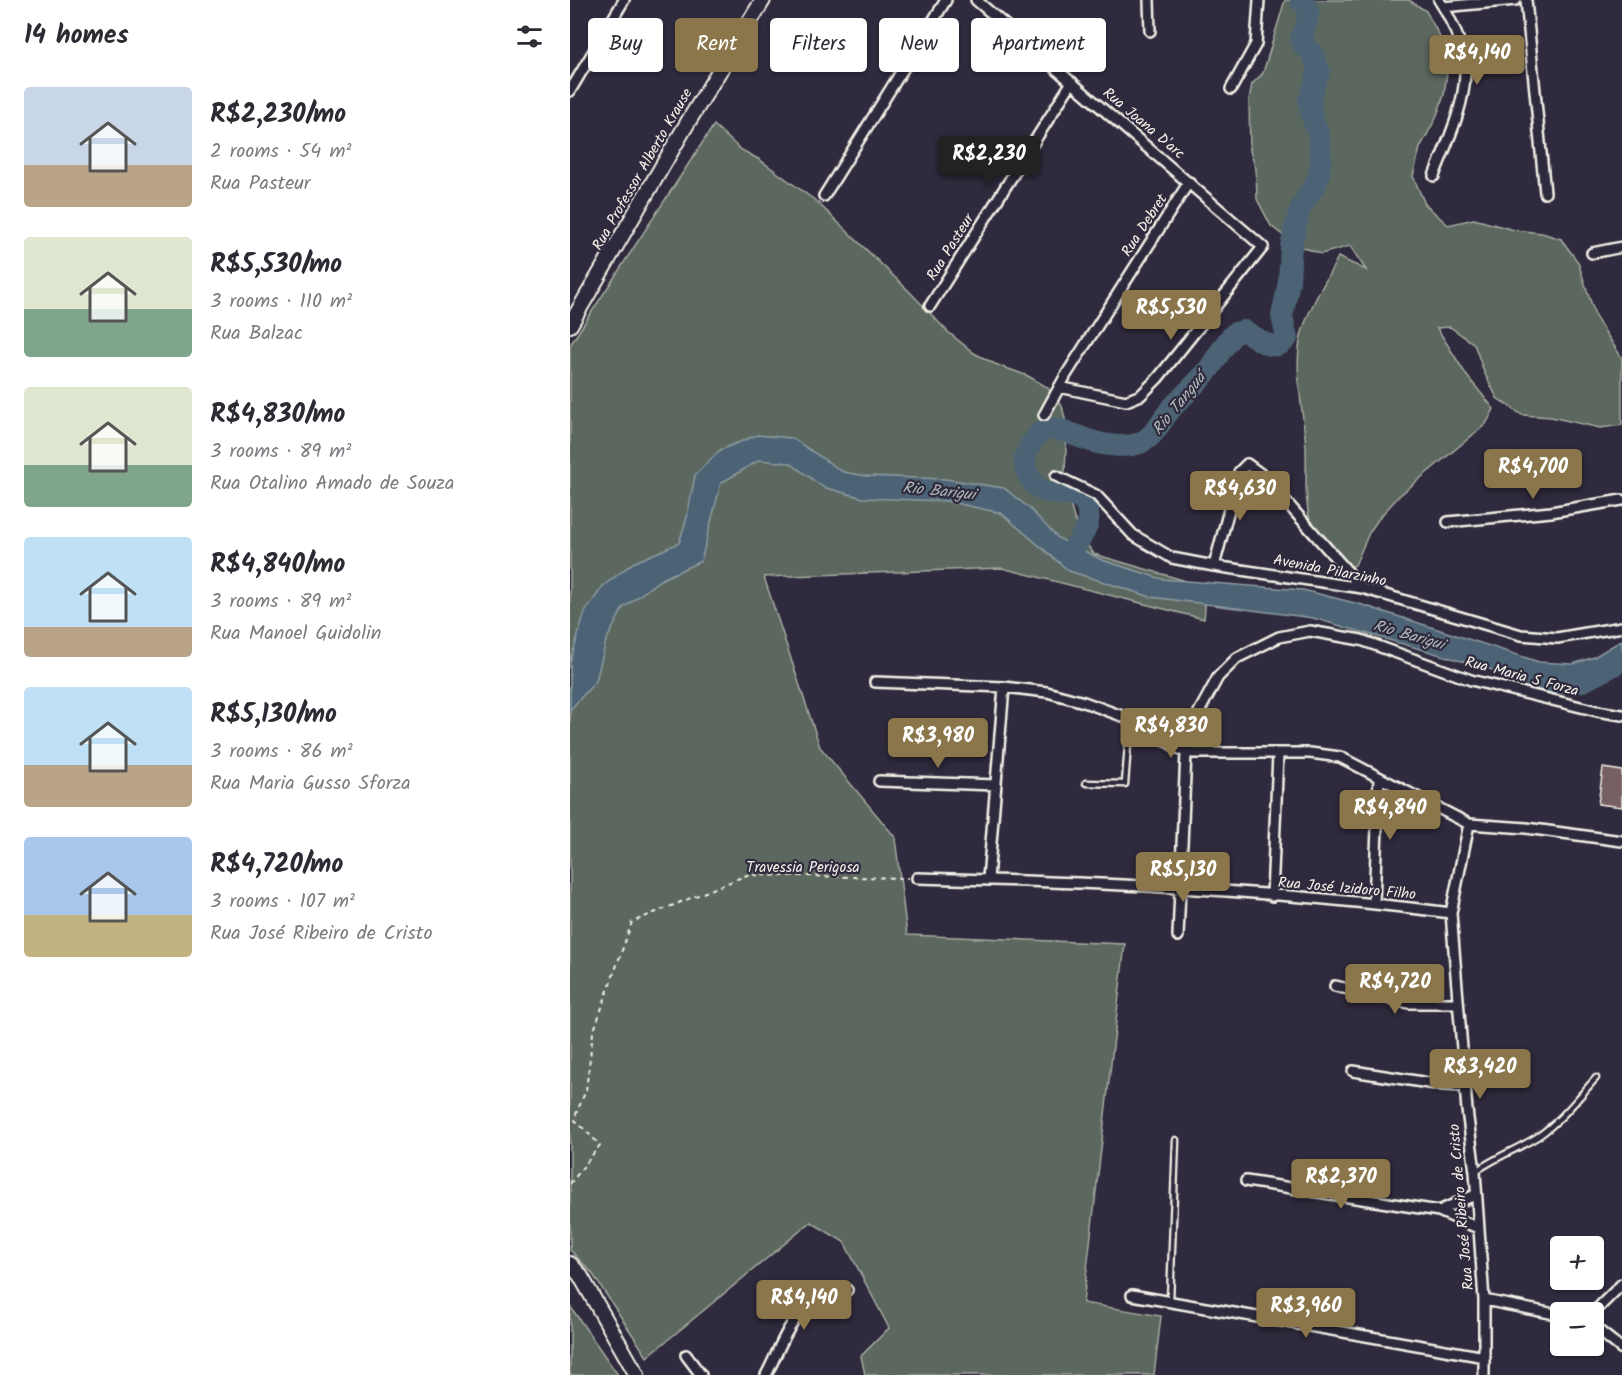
<!DOCTYPE html>
<html lang="en">
<head>
<meta charset="utf-8">
<style>
	:root { --surface:#fff; --page:#f7f7f7; --text:#2b2b33; --muted:#7c7c81; --accent:#8a764a }
	body { margin:0; font-family:Kalam,sans-serif; background:var(--page); color:var(--text); height:100vh; display:flex; flex-direction:column; font-size:22px; white-space:nowrap }
	* { box-sizing:border-box; margin:0 }
	p { font-size:20px; color:var(--muted) }
	.icon { flex:none; width:33px; height:33px; fill:none; stroke:currentColor; stroke-width:2; stroke-linecap:round; stroke-linejoin:round }
	.map { position:relative; flex:1; overflow:hidden }
	.sheet { display:flex; flex-direction:column; background:var(--surface); width:570px }
	.sheet>* { flex:none }
	.top-card { position:absolute; left:18px; top:18px; width:570px; height:54px; display:flex; gap:12px }
	.buttons { position:absolute; left:980px; top:1236px; display:grid; gap:12px }
	.buttons a { display:grid; place-items:center; width:54px; height:54px; border-radius:6px; background:var(--surface); box-shadow:0 2px 4px #0004; font-size:30px }
	.price { position:absolute; translate:-50% -51px; padding:0 14px; border-radius:6px; background:var(--accent); color:#fff; font-size:20px; line-height:39px; filter:drop-shadow(0 2px 3px #0008) }
	.price::after { content:''; position:absolute; left:50%; top:36px; width:18px; height:14px; margin-left:-9px; background:inherit; clip-path:polygon(0 0,100% 0,50% 100%) }
	.price.current { background:#222; color:#fff }
	ul { padding:0; list-style:none }
	li { display:flex; align-items:center; gap:18px; height:150px; padding:0 24px }
	li span { display:grid; place-items:center; flex:none; width:168px; height:120px; border-radius:6px; color:#555 }
	li>.icon { margin-inline-start:auto }
	span .icon { width:72px; height:72px; fill:#fffc; stroke-width:1 }
	li b { font-size:26px }
	h2 { display:flex; justify-content:space-between; align-items:center; height:72px; padding:0 24px; font-size:26px }
	.tag { padding:0 21px; border-radius:6px; background:var(--surface); box-shadow:0 2px 4px #0004; font-size:21px; line-height:54px }
	.tag.current { background:var(--accent); color:#fff }
	main { display:flex; flex:1; min-height:0 }
	.map>svg:first-child { display:block }
</style>
</head>
<body>
<main>
<section class="sheet">
<h2>14 homes<svg class="icon" aria-label="filters" viewBox="0 0 24 24"><path d="M4 7h16M4 17h16"/><circle cx="9" cy="7" r="2"/><circle cx="15" cy="17" r="2"/></svg></h2>
<ul>
<li><span style="background:linear-gradient(#c9d6e8 65%,#b9a48a 0)"><svg class="icon" aria-label="home" viewBox="0 0 24 24"><path d="M3 11l9-7 9 7M6 9v11h12V9"/></svg></span><div><b>R$2,230/mo</b><p>2 rooms · 54 m²</p><p>Rua Pasteur</p></div></li>
<li><span style="background:linear-gradient(#dfe7d0 60%,#7fa58c 0)"><svg class="icon" aria-label="home" viewBox="0 0 24 24"><path d="M3 11l9-7 9 7M6 9v11h12V9"/></svg></span><div><b>R$5,530/mo</b><p>3 rooms · 110 m²</p><p>Rua Balzac</p></div></li>
<li><span style="background:linear-gradient(#dfe7d0 65%,#7fa58c 0)"><svg class="icon" aria-label="home" viewBox="0 0 24 24"><path d="M3 11l9-7 9 7M6 9v11h12V9"/></svg></span><div><b>R$4,830/mo</b><p>3 rooms · 89 m²</p><p>Rua Otalino Amado de Souza</p></div></li>
<li><span style="background:linear-gradient(#bfe0f5 75%,#b9a48a 0)"><svg class="icon" aria-label="home" viewBox="0 0 24 24"><path d="M3 11l9-7 9 7M6 9v11h12V9"/></svg></span><div><b>R$4,840/mo</b><p>3 rooms · 89 m²</p><p>Rua Manoel Guidolin</p></div></li>
<li><span style="background:linear-gradient(#bfe0f5 65%,#b9a48a 0)"><svg class="icon" aria-label="home" viewBox="0 0 24 24"><path d="M3 11l9-7 9 7M6 9v11h12V9"/></svg></span><div><b>R$5,130/mo</b><p>3 rooms · 86 m²</p><p>Rua Maria Gusso Sforza</p></div></li>
<li><span style="background:linear-gradient(#a9c7e8 65%,#c2b280 0)"><svg class="icon" aria-label="home" viewBox="0 0 24 24"><path d="M3 11l9-7 9 7M6 9v11h12V9"/></svg></span><div><b>R$4,720/mo</b><p>3 rooms · 107 m²</p><p>Rua José Ribeiro de Cristo</p></div></li>
</ul>
</section>
<div class="map">
<svg width="1052" height="1375" viewBox="0 0 1052 1375">
	<rect width="100%" height="100%" fill="#2f2a3d"/>
	<filter id="ink" filterUnits="userSpaceOnUse"><feTurbulence type="fractalNoise" baseFrequency=".0167" numOctaves="2"/><feDisplacementMap in="SourceGraphic" scale="12" xChannelSelector="R" yChannelSelector="G"/><feConvolveMatrix kernelMatrix="1 2 1 2 8 2 1 2 1" color-interpolation-filters="sRGB"/></filter>
	<g filter="url(#ink)">
		<path fill="#5b685e" stroke="#a8aca3" stroke-width="1.5" d="M715,0H839L856,11L870,37L878,65L874,95L866,118L850,148L843,176L855,204L878,225L904,219L944,230L972,233L991,239L1008,262L1026,318L1052,358V425L1030,428L981,417L952,415L927,398L914,372L904,344L880,327L867,328L897,376L924,409L916,424L829,496L809,518L799,533L785,565L770,572C759,559 748,548 743,531C733,502 737,478 736,449C734,412 723,373 731,336C738,308 756,282 768,257L796,270L780,246L751,254L724,244L701,226L687,199L686,169L680,151L679,99L682,84L693,73Z
			M144,125L170,149L190,160L246,201L339,291L378,332L404,353L425,364L458,376L477,387L492,406L497,427L495,472L498,497L504,518L512,538L524,554L637,587L634,619L432,568L194,577L250,747L325,837L337,935L555,944L513,1303L591,1316L584,1375H295L291,1356L319,1328L274,1242L241,1222L77,1357L22,1273L0,1250V345Z
			M0,1306L48,1375H0Z"/>
		<path fill="#4b6474" stroke="#8f9ca2" stroke-width="1.5" d="M187,435L222,438L273,472L296,476L375,479L434,488L460,509L488,538L532,560L592,579L733,590L793,605L969,662L1003,664L1024,657L1052,640V655L1003,682H964L743,618L581,597L499,571L431,513L376,501L293,498L253,487L220,463L189,460L151,483L131,561L90,580L53,608L36,641L26,681L0,710V662L15,612L33,586L63,563L109,543L117,517L125,475L150,450Z"/>
		<g fill="none" stroke-linecap="round" stroke-linejoin="round">
			<path stroke="#4b6474" stroke-width="22" d="M502,551C506,544 513,536 516,528C520,520 519,504 511,499C492,488 468,502 457,472C453,464 455,454 460,446C476,416 494,432 518,440C532,445 553,448 567,444C584,439 590,421 601,409C613,395 628,383 639,369C647,358 655,342 665,333L674,331C688,337 703,356 717,338L712,316L719,282L721,246L730,209L745,185L749,175L751,157L749,136L742,117L739,100L749,71L742,53L735,47L731,40C734,26 746,11 731,0
				M950,670L981,684L1013,681L1052,661"/>
		</g>
		<path fill="#766164" stroke="#f4f1e8" stroke-width="1.5" d="M1033,768L1052,771V807L1028,804Z"/>
		<g fill="none" stroke-linecap="round" stroke-linejoin="round">
			<g stroke="#f4f1e8" stroke-width="9">
				<path id="lane" d="M516,783L555,784L560,719
					M906,1171C925,1158 947,1149 967,1137C990,1122 1008,1098 1026,1078
					M600,1301L606,1140"/>
			</g>
			<g stroke="#f4f1e8" stroke-width="14">
				<path id="street" d="M406,0L693,247L588,378L571,395L556,401L489,387
					M579,0L580,31
					M956,0L975,193
					M873,7L946,0
					M661,89L686,44L689,0
					M0,91L54,0
					M864,176C876,144 894,109 895,74C895,49 882,20 869,0
					M254,196L376,0
					M1022,253L1052,247
					M360,306L502,82
					M474,415L496,375L619,182
					M486,476L526,495L563,535L602,558L644,566L792,588L951,635L987,638L1052,627
					M878,522L981,512L1052,500
					M644,566L669,472L677,464L703,483L718,504L792,588
					M305,682L434,687L477,692L514,702L560,719L616,753H740L770,757L899,824L956,828L1052,841
					M309,781L426,785
					M899,824L881,913L897,1110L905,1172L914,1300V1375
					M347,878C525,882 704,890 881,913
					M418,879L434,687
					M702,896L708,754
					M804,903L809,777
					M608,936L616,753L629,712L648,677L667,658L709,637L740,631L791,640L901,680L1027,711L1052,715
					M765,986L839,1003H888
					M783,1071L871,1085L895,1086
					M676,1181L869,1211L908,1228
					M869,1211L905,1195
					M562,1295L915,1357
					M914,1300L990,1315
					M1023,1313L1052,1284
					M1023,1326L1052,1349
					M116,1355L131,1375
					M196,1375C206,1357 218,1322 234,1310C247,1301 263,1296 277,1290"/>
			</g>
			<g stroke="#f4f1e8" stroke-width="18">
				<path id="secondary" d="M0,325L118,122L193,0
					M0,1264L10,1275L67,1375"/>
			</g>
			<path stroke="#f4f1e8" stroke-width="2" stroke-dasharray="4.5 4.5" stroke-linecap="butt" d="M0,1184L30,1145L4,1119L16,1090L23,1033L62,922L177,875L338,878"/>
			<use href="#lane" stroke="#2f2a3d" stroke-width="4.5"/>
			<use href="#street" stroke="#2f2a3d" stroke-width="9"/>
			<use href="#secondary" stroke="#2f2a3d" stroke-width="14"/>
		</g>
	</g>
	<g text-anchor="middle" stroke-width="4.5" stroke-linejoin="round" paint-order="stroke">
		<g font-size="15" fill="#f4f1e8" stroke="#2f2a3d">
			<text transform="translate(574 123) rotate(40)" y="5">Rua Joana D'arc</text>
			<text transform="translate(72 169) rotate(-60)" y="5">Rua Professor Alberto Krause</text>
			<text transform="translate(574 225) rotate(-57)" y="5">Rua Debret</text>
			<text transform="translate(380 247) rotate(-58)" y="5">Rua Pasteur</text>
			<text transform="translate(760 570) rotate(11)" y="5">Avenida Pilarzinho</text>
			<text transform="translate(952 676) rotate(15)" y="5">Rua Maria S Forza</text>
			<text x="233" y="872">Travessia Perigosa</text>
			<text transform="translate(777 888) rotate(5)" y="5">Rua José Izidoro Filho</text>
			<text transform="translate(891 1207) rotate(-95)" y="5">Rua José Ribeiro de Cristo</text>
		</g>
		<g font-size="16" font-style="italic" fill="#b0b9ba" stroke="#2f2a3d">
			<text transform="translate(608 403) rotate(-51)" y="6">Rio Tanguá</text>
			<text transform="translate(369 490) rotate(6)" y="6">Rio Barigui</text>
			<text transform="translate(839 634) rotate(16)" y="6">Rio Barigui</text>
		</g>
	</g>
</svg>
<div class="buttons">
<a>+</a>
<a>−</a>
</div>
<b class="price" style="left:907px;top:86px">R$4,140</b>
<b class="price current" style="left:419px;top:187px">R$2,230</b>
<b class="price" style="left:601px;top:341px">R$5,530</b>
<b class="price" style="left:963px;top:500px">R$4,700</b>
<b class="price" style="left:670px;top:522px">R$4,630</b>
<b class="price" style="left:601px;top:759px">R$4,830</b>
<b class="price" style="left:368px;top:769px">R$3,980</b>
<b class="price" style="left:820px;top:841px">R$4,840</b>
<b class="price" style="left:613px;top:903px">R$5,130</b>
<b class="price" style="left:825px;top:1015px">R$4,720</b>
<b class="price" style="left:910px;top:1100px">R$3,420</b>
<b class="price" style="left:771px;top:1210px">R$2,370</b>
<b class="price" style="left:234px;top:1331px">R$4,140</b>
<b class="price" style="left:736px;top:1339px">R$3,960</b>
<div class="top-card">
<a class="tag">Buy</a>
<a class="tag current">Rent</a>
<a class="tag">Filters</a>
<a class="tag">New</a>
<a class="tag">Apartment</a>
</div>
</div>
</main>
</body>
</html>
